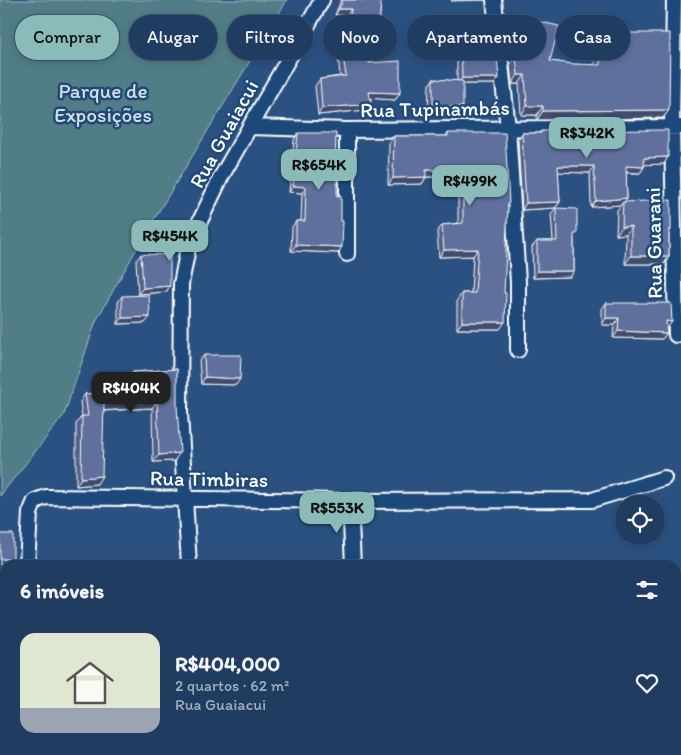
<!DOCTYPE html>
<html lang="pt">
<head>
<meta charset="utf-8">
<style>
	:root { --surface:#203d61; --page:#284467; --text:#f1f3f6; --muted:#a2aebd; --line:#3d5676; --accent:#8bbbb9 }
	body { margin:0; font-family:Itim,sans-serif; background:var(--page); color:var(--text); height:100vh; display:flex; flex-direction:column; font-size:19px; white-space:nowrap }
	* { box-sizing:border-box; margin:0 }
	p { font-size:16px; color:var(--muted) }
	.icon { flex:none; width:28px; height:28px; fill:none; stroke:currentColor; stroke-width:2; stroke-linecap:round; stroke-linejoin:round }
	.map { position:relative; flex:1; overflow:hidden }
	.details { position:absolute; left:0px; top:560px; width:681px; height:195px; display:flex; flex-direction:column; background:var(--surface); border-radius:15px 15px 0 0; box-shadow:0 2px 8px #0003,0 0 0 1px var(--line) }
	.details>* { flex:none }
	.hud { position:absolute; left:15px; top:15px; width:651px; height:45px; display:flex; gap:10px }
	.controls { position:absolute; left:615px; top:495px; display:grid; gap:10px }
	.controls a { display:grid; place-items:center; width:50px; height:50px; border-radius:50%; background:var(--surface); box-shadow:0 2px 8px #0003,0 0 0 1px var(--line); font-size:25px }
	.price { position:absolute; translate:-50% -42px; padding:0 11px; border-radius:10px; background:var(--accent); color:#111; font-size:16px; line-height:32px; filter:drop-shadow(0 1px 2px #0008) }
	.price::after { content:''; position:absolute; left:50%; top:30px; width:15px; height:11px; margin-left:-8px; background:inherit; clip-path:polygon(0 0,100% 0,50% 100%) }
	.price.on { background:#222; color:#fff }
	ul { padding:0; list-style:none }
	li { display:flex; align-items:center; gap:15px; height:125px; padding:0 20px }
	li span { display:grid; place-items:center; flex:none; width:140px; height:100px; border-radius:15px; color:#555 }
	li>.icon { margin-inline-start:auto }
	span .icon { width:60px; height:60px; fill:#fffc; stroke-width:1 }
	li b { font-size:21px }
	h2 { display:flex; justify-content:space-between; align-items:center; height:60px; padding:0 20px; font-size:21px }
	.pill { padding:0 18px; border-radius:22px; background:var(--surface); box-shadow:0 2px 8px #0003,0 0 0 1px var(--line); font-size:18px; line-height:45px }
	.pill.on { background:var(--accent); color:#111 }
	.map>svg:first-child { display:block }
</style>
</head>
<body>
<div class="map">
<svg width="681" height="755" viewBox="0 0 681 755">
	<rect width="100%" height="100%" fill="#2b5181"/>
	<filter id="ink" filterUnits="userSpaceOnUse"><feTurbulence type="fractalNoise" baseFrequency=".02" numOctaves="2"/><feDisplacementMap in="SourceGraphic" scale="10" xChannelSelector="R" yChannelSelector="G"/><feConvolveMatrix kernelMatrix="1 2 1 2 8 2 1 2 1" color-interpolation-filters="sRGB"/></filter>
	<g filter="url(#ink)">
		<path fill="#517d86" stroke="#a8bec2" d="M0,0H287L142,239L96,321L64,415L0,496Z"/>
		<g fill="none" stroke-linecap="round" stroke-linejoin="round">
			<g stroke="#fff" stroke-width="18">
				<path id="street" d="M494,0L508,128L518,282V350
					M674,0L672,126L676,335
					M250,127L347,130L681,127
					M347,254V130
					M350,501L353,565
					M27,565L30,513L35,501L46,497L350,501L592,500L664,478
					M189,565L180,413L181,284L188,248L200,221L221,177L322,0
					M0,699L5,701
					M122,750L135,755
					M201,750L202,755
					M360,755V750"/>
			</g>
			<use href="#street" stroke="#1f4a7a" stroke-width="14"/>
		</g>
		<path fill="#526087" stroke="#fff" d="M341,0H381L379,26L375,32H369V63L400,93L395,100L370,98L371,104L366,110L318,115L315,86L320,79L340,76L338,55L342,49H345L347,15H335Z
			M532,20L550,61L573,64L594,65V38L600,30L623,33L669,110L663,118L537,120V115H521L519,84H512L510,65L516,57H519L526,29Z
			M461,32L494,84H463L458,114L428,113L429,85L433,79L457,81V38Z
			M541,131L664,164H644V167L640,173H626L627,198L624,202L671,230L669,233V256L664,264H625L626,234L616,235L617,210L621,205L591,207L590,173L558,172L560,202L555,208L522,210L518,140L522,133H539Z
			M298,133L335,166L337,196L338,253L291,251L292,227L296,221H301L302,193L289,192L294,140Z
			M448,133L508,206L500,329H457V300L462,293H471L473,256L439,257L437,232L442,225L458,223V177H426L422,184L388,185L389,143L394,136H446Z
			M556,208L574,239V271L570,277L533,278L532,247L537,241H553L551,214Z
			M141,254L170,286L166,292L138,294L136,261Z
			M122,296L145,323L118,324V302Z
			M606,303L672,322L666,328L667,333L662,339L613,338L614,325H602V309Z
			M204,355L236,385L201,384L199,361Z
			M177,369L174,461L153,462L152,408L104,411L97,484L76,486V424L82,416L80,402L85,394H97V390L103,382L127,383V379L133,372Z"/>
		<path fill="#424e6e" stroke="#fff" d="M452,0H486L451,1Z
			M339,9H351L347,15H335Z
			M369,26H379L375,32H364Z
			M518,75H525L519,84H512Z
			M462,78H499L494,84H457Z
			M369,92L400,93L395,100L364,98Z
			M371,104L366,110L318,115L322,108Z
			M527,106H543L537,115H521Z
			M433,107H463L458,114L428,113Z
			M669,110L663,118L537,120L543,111Z
			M668,157L664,164L640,165L644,158Z
			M558,166H594L590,173L553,172Z
			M626,166L644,167L640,173L621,172Z
			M426,170H463L458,177H421Z
			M426,177L422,184L388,185L393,178Z
			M293,186L306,187L302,193L289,192Z
			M627,198L623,204V202L621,205L591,207L596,201Z
			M560,202L555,208L522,210L526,203Z
			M631,226L626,234L616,235L622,227Z
			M296,245L342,247L338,253L291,251Z
			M478,249L473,256L439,257L444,250Z
			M631,256H669L664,264H625Z
			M537,271H574L570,277L533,278Z
			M170,286L166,292L138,294L143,288Z
			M150,317L145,323L118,324L122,318Z
			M606,318H619L614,325H602Z
			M666,321L672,322L667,328L662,327Z
			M462,322H505L500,329H457Z
			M618,331L667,333L662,339L613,338Z
			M205,377L240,379L236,385L201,384Z
			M157,401L152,408L99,411L104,403Z
			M180,453L174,461L153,462L159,455Z
			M102,476L97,484L76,486L81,478Z
			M0,559H13L9,565H0Z"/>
		<path fill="#5f709d" stroke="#fff" d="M343,0H381L379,26H369V63L400,61V93L369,92L371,104L322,108L320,79L346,76L342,49H349L351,9H339Z
			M532,20L559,26L550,61L573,64L600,65V30H623V33H670L669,110L543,111V106H527L525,75H518L516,57L522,58Z
			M461,32L494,33V57H497L499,78H462Z
			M433,79L463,81V107H433Z
			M668,130V157L644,158V167L626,166L627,198L596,201L594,166H558L560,202L526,203L522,133H541V131Z
			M298,133H336L335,166H337V196H341V221H343L342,247L296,245V221H305L306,187L293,186Z
			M448,133H505L509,203H508L504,293H506L505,322H462V293H475L478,249L444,250L442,225L463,223V170H426V177L393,178L394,136H448Z
			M671,200V230H669V256H631V226L622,227L623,202Z
			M556,208L577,209V234H574V271H537V241H557Z
			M141,254L170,255V286L143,288Z
			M149,295L150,317L122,318V296Z
			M606,303H671L672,322L666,321L667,333L618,331L619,318H606Z
			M204,355H241L240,379L205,377Z
			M177,369V406L180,453L159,455L157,401L104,403L102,476L81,478L82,416H88L85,394L101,393L103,382L132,383L133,372Z
			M0,534H13V559H0Z
			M88,750H106L119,755H85Z"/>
	</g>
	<g text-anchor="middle" stroke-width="5" stroke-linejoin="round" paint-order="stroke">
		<g font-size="21" fill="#d4dee1" stroke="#1f4a7a">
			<text x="103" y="98">Parque de<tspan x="103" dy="24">Exposições</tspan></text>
		</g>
		<g font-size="21" fill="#fff" stroke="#1f4a7a">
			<text transform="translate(435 109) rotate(-1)" y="7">Rua Tupinambás</text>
			<text transform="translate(224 134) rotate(-61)" y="7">Rua Guaiacui</text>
			<text transform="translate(654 243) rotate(-91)" y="7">Rua Guarani</text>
			<text transform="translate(209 479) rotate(1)" y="7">Rua Timbiras</text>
		</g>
	</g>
</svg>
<div class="controls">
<a><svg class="icon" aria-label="locate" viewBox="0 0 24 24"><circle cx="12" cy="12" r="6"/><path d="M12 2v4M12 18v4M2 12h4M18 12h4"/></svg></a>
</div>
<b class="price" style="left:587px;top:159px">R$342K</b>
<b class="price" style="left:319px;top:191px">R$654K</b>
<b class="price" style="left:470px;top:207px">R$499K</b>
<b class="price" style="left:170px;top:262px">R$454K</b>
<b class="price on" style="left:131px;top:414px">R$404K</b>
<b class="price" style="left:337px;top:534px">R$553K</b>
<div class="hud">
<a class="pill on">Comprar</a>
<a class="pill">Alugar</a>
<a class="pill">Filtros</a>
<a class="pill">Novo</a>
<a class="pill">Apartamento</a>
<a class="pill">Casa</a>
</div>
<section class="details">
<h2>6 imóveis<svg class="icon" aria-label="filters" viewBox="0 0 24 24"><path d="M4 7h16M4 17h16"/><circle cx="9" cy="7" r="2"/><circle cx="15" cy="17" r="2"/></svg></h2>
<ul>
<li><span style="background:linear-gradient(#dfe7d0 75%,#9aa5b1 0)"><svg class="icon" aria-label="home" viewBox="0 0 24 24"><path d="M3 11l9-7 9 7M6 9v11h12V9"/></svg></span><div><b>R$404,000</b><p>2 quartos · 62 m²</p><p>Rua Guaiacui</p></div><svg class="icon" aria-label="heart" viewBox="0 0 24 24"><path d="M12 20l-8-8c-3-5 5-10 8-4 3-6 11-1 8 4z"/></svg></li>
</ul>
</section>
</div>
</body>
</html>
